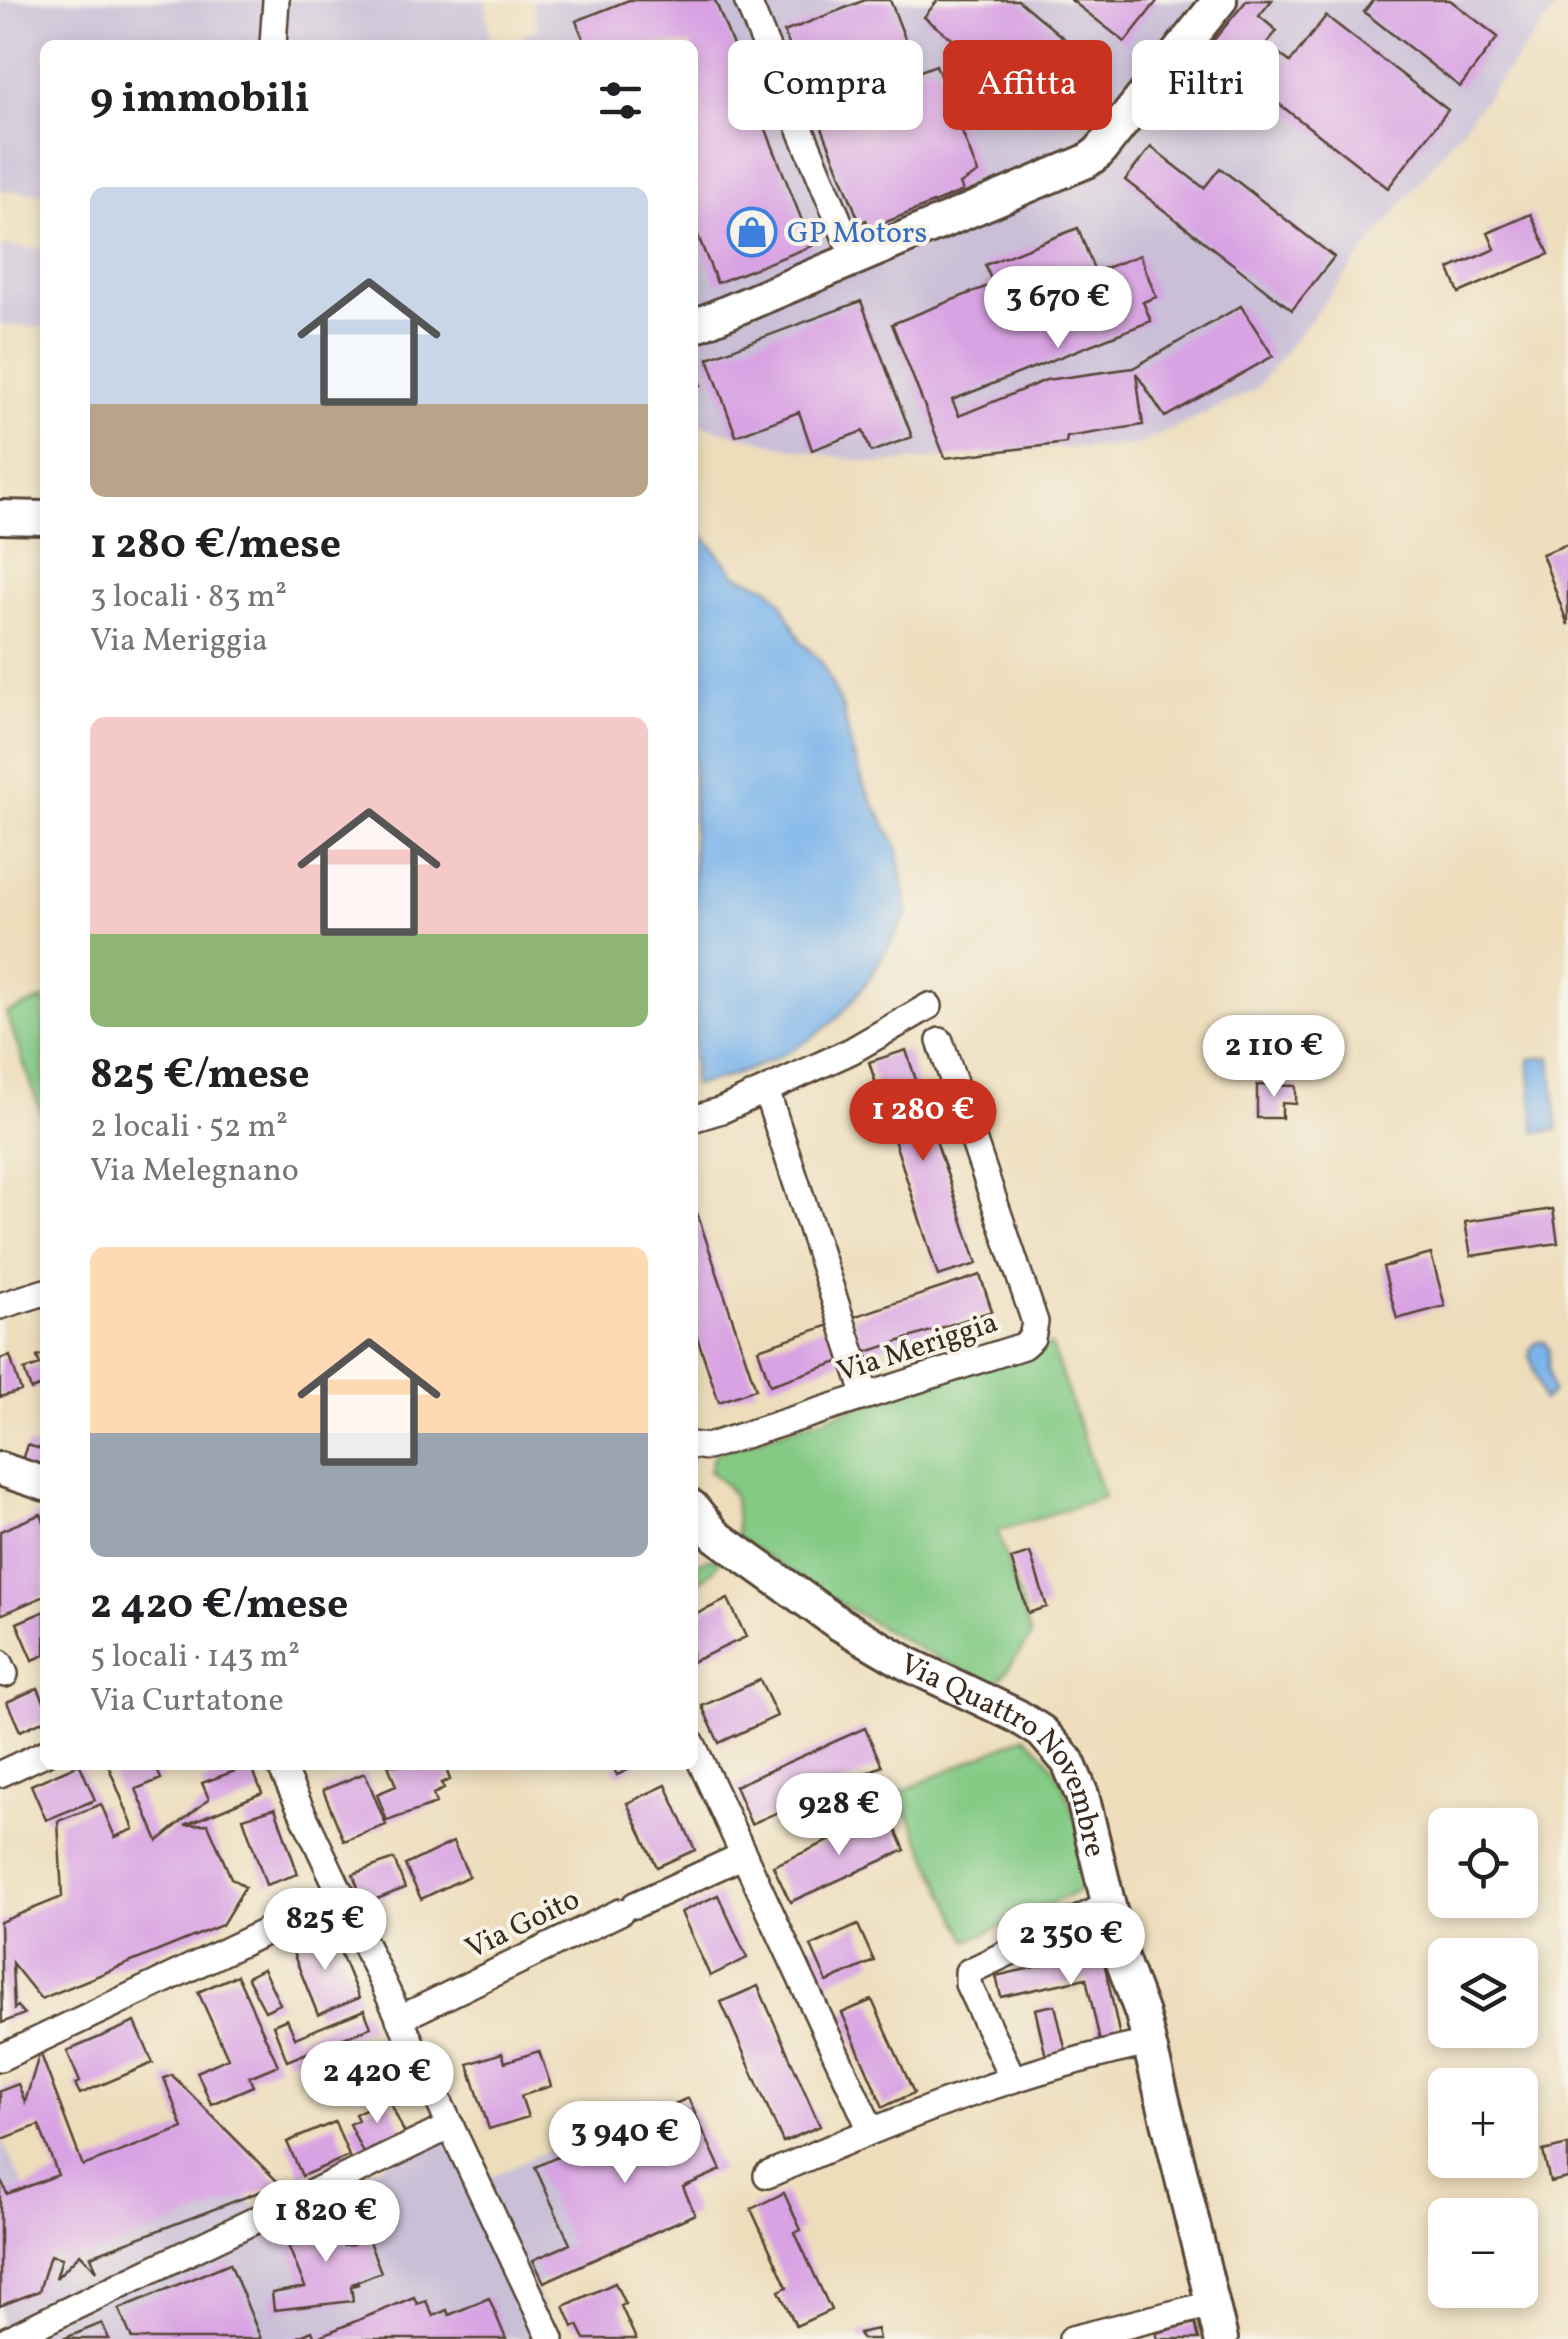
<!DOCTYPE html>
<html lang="it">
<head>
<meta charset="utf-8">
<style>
	:root { --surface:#fff; --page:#f2f2f2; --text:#202124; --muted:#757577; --accent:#c8321e }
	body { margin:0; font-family:Vollkorn,serif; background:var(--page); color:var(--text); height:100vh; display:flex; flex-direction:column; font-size:38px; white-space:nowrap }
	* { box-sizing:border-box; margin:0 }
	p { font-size:32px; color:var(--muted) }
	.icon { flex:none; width:55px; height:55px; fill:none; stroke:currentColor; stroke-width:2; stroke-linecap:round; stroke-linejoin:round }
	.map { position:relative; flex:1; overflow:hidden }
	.panel { position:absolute; left:40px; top:40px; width:658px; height:1730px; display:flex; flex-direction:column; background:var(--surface); border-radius:15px; box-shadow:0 5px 15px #0003 }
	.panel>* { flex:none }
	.guide { position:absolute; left:728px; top:40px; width:690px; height:90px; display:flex; gap:20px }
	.controls { position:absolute; left:1428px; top:1808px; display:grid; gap:20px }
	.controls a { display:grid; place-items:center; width:110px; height:110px; border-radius:15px; background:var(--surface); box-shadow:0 5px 15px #0003; font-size:50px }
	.price { position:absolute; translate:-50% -85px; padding:0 22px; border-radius:35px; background:#fff; color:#222; font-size:32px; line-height:65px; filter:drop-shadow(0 2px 5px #0008) }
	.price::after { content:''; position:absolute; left:50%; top:60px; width:30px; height:22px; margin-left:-15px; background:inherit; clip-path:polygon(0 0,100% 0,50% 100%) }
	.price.active { background:var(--accent); color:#fff }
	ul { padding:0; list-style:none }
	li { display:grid; align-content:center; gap:20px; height:530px; padding:0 50px }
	li span { display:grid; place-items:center; height:310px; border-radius:15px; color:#555 }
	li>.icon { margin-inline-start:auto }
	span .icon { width:180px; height:180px; fill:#fffc; stroke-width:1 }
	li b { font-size:42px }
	h2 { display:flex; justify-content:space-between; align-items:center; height:120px; padding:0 50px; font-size:42px }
	.tag { padding:0 35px; border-radius:15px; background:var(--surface); box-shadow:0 5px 15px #0003; font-size:35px; line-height:90px }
	.tag.active { background:var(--accent); color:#fff }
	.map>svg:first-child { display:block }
</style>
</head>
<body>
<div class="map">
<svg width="1568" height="2339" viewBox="0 0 1568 2339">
	<rect width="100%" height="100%" fill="#f7f3e8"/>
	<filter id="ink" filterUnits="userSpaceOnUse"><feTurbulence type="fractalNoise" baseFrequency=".01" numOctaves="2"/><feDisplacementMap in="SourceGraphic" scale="20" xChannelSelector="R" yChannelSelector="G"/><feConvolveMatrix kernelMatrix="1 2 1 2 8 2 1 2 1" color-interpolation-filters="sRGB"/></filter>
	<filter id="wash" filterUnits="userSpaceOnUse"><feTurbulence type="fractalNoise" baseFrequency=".0048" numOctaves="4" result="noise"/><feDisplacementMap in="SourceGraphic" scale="40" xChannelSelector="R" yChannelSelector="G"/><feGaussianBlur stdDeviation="2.25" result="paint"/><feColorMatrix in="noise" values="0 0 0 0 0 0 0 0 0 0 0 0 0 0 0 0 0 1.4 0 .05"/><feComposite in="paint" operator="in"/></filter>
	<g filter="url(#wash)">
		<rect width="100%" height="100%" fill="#edddbb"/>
		<path fill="#c9bfd7" d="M0,0H485L491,45H45V193L0,190Z
			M533,0H1563L1255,390L1138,445L1039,449L879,464L791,448L693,423L692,45H524L523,34L537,29Z
			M0,246L45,249V328L0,325Z
			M646,2105L695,2214L534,2286L556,2339H0V2136L30,2199L208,2115L261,2220L451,2133L474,2184Z"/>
		<path fill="#84ca85" stroke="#607a52" stroke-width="2.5" d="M45,999V1121H44L6,1013Z
			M1051,1345L1104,1497L998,1531L1031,1637L995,1686C902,1644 822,1594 737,1537C735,1502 740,1493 709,1471L714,1453Z
			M722,1557C714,1570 708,1578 693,1583V1566L706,1559Z
			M1025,1736C1071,1771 1078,1832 1092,1885L968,1941L898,1793Z"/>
		<path fill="#7ab3ea" stroke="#5a6e84" stroke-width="2.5" d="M693,523L736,575L769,587L782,603L801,641L822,663L843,709L852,751L865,788L897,846L908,913C889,945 870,982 844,1011C811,1047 741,1077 693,1085Z
			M1551,1057L1558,1130L1535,1132L1529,1059Z
			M1537,1341H1543L1549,1349L1548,1370L1552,1393L1543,1401L1530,1357V1350Z"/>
		<g id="blocks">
			<path fill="#d9a3e3" d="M629,0H715L812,246L717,283L692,221V45H586L576,21Z
				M865,0H890L918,72L936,65L978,173L960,184L963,191L869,229L866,220L860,223L784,32Z
				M938,0H1018L1103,71L1057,127L967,52L958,63L943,50L952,39L924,17Z
				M1071,0H1158L1125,42Z
				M1247,0H1272L1259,16L1277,31L1251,62L1233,47L1223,60L1208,47Z
				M1373,0H1450L1498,37L1460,87L1364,12Z
				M1326,16L1448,110L1388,188L1253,84L1278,53L1290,62Z
				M1151,147L1204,188L1220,168L1334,257L1292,310L1125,180Z
				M1531,214L1549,254L1459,293L1449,269L1495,249L1488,233Z
				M1078,228L1095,272L1140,255L1156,297L1143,302L1151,321L952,400L959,416L1046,380L1133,368L1241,306L1273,356L1165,417L1136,373L1143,425L1067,437L1066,443L945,458L892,324L993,284L985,265Z
				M861,301L912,437L871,452L863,431L812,450L799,412L736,436L708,358Z
				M692,365L701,385L692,388Z
				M1568,544V625L1542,554Z
				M906,1050L977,1264L938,1276L869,1062Z
				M1257,1085L1296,1086V1104L1282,1103V1118H1257Z
				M692,1198L756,1389L719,1402L692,1322Z
				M1553,1209L1558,1243L1471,1256L1465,1222Z
				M1431,1254L1445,1306L1397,1319L1383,1267Z
				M980,1275L992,1311L864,1353L853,1317Z
				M833,1324L845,1360L770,1385L758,1349Z
				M45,1354V1385L31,1390L24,1370L40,1365L37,1357Z
				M10,1356L21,1391L0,1397V1359Z
				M27,1445L45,1450V1483L17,1475Z
				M41,1514L45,1524V1596L0,1615V1531Z
				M1030,1553L1047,1607L1028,1613L1011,1559Z
				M728,1599L746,1637L692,1662V1616Z
				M45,1611V1655L33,1660L17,1623Z
				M760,1680L777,1716L719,1743L702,1706Z
				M38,1688L45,1704V1720L20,1731L7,1702Z
				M865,1728L882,1766L751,1824L735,1786Z
				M77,1765H80L95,1800L46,1820L31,1785Z
				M108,1765H155L161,1779L136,1789L158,1841L209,1799L202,1783L251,1765L262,1793L185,1825L208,1824L231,1878L245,1887L222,1925L41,1999L12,1963L14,2009L17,2006L24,2014L2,2023L0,1922L62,1897L58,1821L101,1804L115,1837L134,1829Z
				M388,1765H445L450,1780L441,1783L444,1789L433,1794L436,1804L387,1821L377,1794L396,1786Z
				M612,1765H638L617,1775Z
				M365,1773L386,1825L344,1841L323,1790Z
				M666,1785L695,1850L657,1867L627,1803Z
				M275,1808L298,1874L266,1885L243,1818Z
				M889,1814L905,1850L790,1902L773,1866Z
				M453,1842L469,1876L421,1899L405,1865Z
				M394,1859L405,1888L364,1904L353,1874Z
				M718,1895L747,1958L710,1976L681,1912Z
				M858,1925L874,1961L827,1982L811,1946Z
				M332,1932L359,1998L318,2015L291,1948Z
				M1102,1952L1121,2042L1101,2046L1086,1978L1001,1997L996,1976Z
				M263,1969L280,2004L265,2011L247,1977Z
				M237,1975L278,2065L249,2077L253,2086L211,2104L197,2072L228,2058L198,1992Z
				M758,1986L820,2126L783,2142L721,2002Z
				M872,2000L914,2093L883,2107L842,2013Z
				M1055,2005L1066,2052L1046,2057L1035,2009Z
				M364,2010L371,2027L287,2061L273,2025L287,2019L295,2038Z
				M135,2022L153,2063L80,2094L75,2084L80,2082L67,2051Z
				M368,2039L383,2079L338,2095L323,2055Z
				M539,2051L551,2086L521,2096L528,2117L489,2129L468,2064L502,2053L505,2062Z
				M40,2052L83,2166L183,2128L164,2078L172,2075L280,2184L91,2256L97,2271L80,2254L56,2278L62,2258L50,2255L39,2291L0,2306V2177L7,2194L58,2175L39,2125L0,2140V2091L18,2084L25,2102Z
				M388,2098L405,2134L363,2153L349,2124L358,2120L355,2114Z
				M688,2098L721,2170L683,2187L695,2214L544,2282L533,2260L570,2244L535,2167Z
				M335,2122L349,2156L302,2176L287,2142Z
				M1568,2145V2178L1550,2182L1543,2151Z
				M784,2193L801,2230L795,2233L831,2310L796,2326L779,2291L787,2287L751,2209Z
				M331,2213L344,2246L353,2245L352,2234L364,2229L381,2272L354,2283L359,2284L351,2286L353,2301L274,2310L272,2293L305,2287L283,2233Z
				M230,2263L261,2339H132L119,2309Z
				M615,2283L625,2304L621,2306L636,2339H585L578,2325L573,2327L564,2306Z
				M414,2297L417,2304L426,2301L433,2316L447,2310L449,2315L489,2298L506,2339H294L312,2331L315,2338Z
				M102,2323L109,2339H63Z
				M1195,2323L1199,2339H1158L1156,2333Z
				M877,2329L879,2339H861L859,2333Z"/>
		</g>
	</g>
	<g filter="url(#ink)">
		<use href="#blocks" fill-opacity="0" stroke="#564536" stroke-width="2.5"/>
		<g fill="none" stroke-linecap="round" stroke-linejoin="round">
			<g stroke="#564536" stroke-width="30">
				<path id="minor" d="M747,0L855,260
					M273,45L276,0
					M766,1090L866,1396
					M692,1119L722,1110L851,1051L929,1006
					M0,1306L45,1292
					M692,1445L707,1447L1023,1346L1032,1338L1035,1322L940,1041
					M0,1663L5,1674
					M692,1743L871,2130
					M280,1765L551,2339
					M0,1774L45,1753
					M635,1905L744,1855
					M399,2019L620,1912
					M0,2058L343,1895
					M1012,2077L968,1984V1972L1108,1905
					M767,2175C892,2121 1015,2071 1149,2043
					M8,2339L451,2126
					M1072,2339L1212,2304"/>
			</g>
			<g stroke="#564536" stroke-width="38">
				<g id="tertiary">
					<path d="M692,327L1087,161L1099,152L1220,0"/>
					<path d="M0,517L45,518"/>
					<path d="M0,1469L45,1484"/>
					<path id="s1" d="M692,1507L716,1536L838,1623L908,1664L1017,1716L1042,1732L1068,1762L1082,1795L1122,1960L1142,2014L1221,2339"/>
				</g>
			</g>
			<use href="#minor" stroke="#fff" stroke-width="25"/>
			<use href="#tertiary" stroke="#fff" stroke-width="32"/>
		</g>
	</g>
	<defs>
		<g id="shop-ring" transform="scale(2.5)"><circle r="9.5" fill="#f7f3e8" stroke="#3f7fe0" stroke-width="1.5"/><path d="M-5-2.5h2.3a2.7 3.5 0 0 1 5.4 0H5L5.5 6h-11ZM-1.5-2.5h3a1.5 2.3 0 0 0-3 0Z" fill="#3f7fe0"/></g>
	</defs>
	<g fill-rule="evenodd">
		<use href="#shop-ring" x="752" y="232"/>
	</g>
	<g text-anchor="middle" stroke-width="8" stroke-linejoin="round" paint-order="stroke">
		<g font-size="30" fill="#366cbe" stroke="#f7f3e8" text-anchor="start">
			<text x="787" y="242">GP Motors</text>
		</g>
		<g font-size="30" fill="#3b2a1e" stroke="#f7f3e8">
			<text transform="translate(917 1346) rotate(-18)" y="10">Via Meriggia</text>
			<text dy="10" stroke="none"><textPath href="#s1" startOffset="410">Via Quattro Novembre</textPath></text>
			<text transform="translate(522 1923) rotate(-26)" y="10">Via Goito</text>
		</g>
	</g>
</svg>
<div class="controls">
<a><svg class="icon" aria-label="locate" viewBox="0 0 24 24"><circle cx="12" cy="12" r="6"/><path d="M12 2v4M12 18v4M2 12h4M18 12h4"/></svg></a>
<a><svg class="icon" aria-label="layers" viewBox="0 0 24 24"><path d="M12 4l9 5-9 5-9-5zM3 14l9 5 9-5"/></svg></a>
<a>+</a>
<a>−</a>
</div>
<b class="price" style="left:1058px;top:351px">3 670 €</b>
<b class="price" style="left:1274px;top:1100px">2 110 €</b>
<b class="price active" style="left:923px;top:1164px">1 280 €</b>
<b class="price" style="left:839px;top:1858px">928 €</b>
<b class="price" style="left:325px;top:1973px">825 €</b>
<b class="price" style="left:1071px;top:1988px">2 350 €</b>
<b class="price" style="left:377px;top:2126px">2 420 €</b>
<b class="price" style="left:625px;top:2186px">3 940 €</b>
<b class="price" style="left:326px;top:2265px">1 820 €</b>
<div class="guide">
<a class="tag">Compra</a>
<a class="tag active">Affitta</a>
<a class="tag">Filtri</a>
</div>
<section class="panel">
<h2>9 immobili<svg class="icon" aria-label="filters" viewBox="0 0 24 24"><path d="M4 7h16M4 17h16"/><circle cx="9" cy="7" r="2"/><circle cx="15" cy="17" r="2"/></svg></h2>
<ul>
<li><span style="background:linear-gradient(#c9d6e8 70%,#b9a48a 0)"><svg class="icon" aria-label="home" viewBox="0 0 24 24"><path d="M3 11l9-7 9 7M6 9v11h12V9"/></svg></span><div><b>1 280 €/mese</b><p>3 locali · 83 m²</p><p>Via Meriggia</p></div></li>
<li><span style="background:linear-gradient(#f6c9c9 70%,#8fb573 0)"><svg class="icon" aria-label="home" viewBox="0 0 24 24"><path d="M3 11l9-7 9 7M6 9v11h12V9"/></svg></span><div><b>825 €/mese</b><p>2 locali · 52 m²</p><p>Via Melegnano</p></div></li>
<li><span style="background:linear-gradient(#ffd9b3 60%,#9aa5b1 0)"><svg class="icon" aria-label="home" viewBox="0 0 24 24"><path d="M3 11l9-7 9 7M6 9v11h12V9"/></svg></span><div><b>2 420 €/mese</b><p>5 locali · 143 m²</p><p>Via Curtatone</p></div></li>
</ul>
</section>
</div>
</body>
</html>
